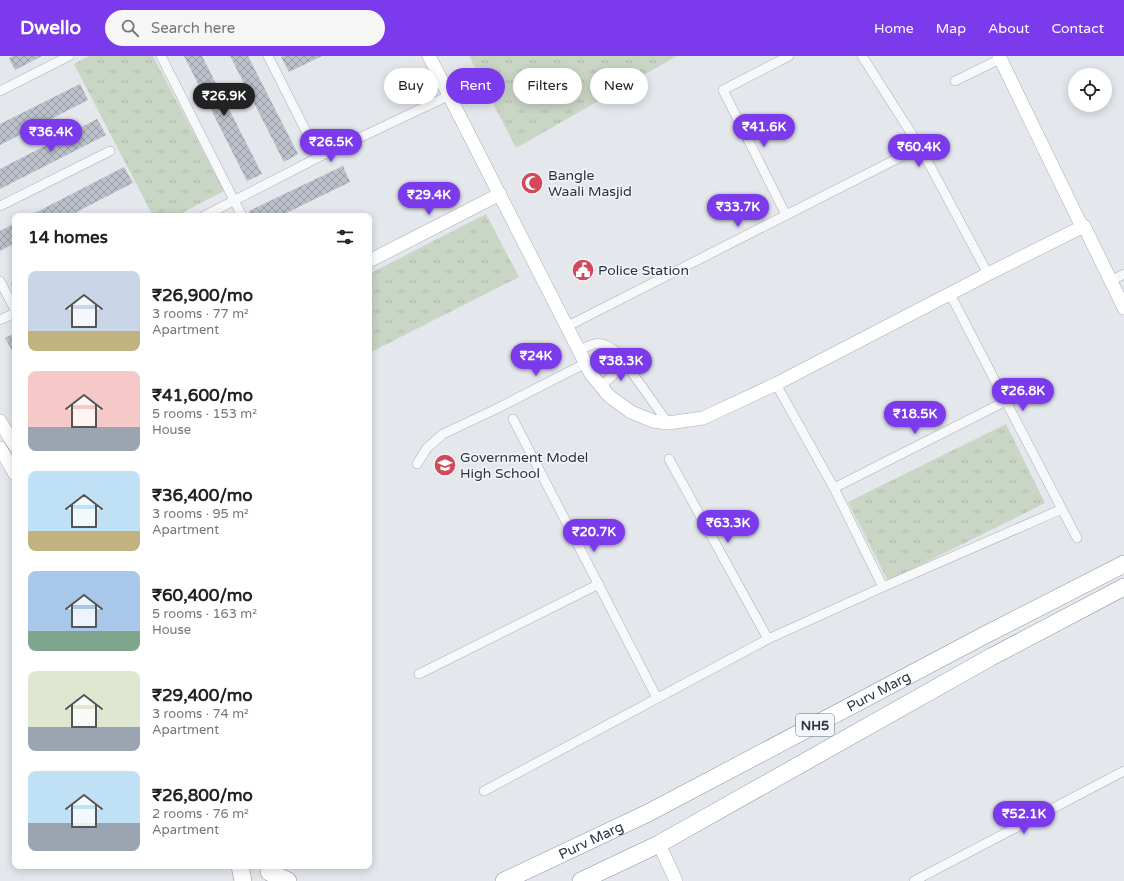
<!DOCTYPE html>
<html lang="en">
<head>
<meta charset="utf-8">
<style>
	:root { --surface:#fff; --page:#f6f6f6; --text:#222; --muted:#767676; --accent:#7c3aed }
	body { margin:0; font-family:"Varela Round",sans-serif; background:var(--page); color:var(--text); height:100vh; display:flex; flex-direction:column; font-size:15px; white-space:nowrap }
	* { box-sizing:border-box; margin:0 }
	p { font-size:13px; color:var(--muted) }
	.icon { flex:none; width:22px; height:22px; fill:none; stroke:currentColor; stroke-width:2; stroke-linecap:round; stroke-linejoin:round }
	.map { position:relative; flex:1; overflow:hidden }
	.panel { position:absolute; left:12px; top:157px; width:360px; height:656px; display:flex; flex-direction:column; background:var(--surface); border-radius:8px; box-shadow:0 2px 10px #0003 }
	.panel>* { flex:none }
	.banner { position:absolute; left:384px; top:12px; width:380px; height:36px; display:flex; gap:8px }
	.fabs { position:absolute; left:1068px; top:12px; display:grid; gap:8px }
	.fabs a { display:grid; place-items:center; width:44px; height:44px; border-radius:50%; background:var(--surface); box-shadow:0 2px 10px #0003; font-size:20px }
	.price { position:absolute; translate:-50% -34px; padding:0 9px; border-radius:14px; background:var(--accent); color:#fff; font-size:13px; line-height:26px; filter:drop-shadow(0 1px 2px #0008) }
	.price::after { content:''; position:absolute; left:50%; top:24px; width:12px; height:9px; margin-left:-6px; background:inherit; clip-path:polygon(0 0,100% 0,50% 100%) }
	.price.active { background:#222; color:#fff }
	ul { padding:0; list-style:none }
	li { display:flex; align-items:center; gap:12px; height:100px; padding:0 16px }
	li span { display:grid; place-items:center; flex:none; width:112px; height:80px; border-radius:8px; color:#555 }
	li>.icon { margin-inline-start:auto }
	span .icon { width:48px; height:48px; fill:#fffc; stroke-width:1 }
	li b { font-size:17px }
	h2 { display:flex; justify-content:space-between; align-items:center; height:48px; padding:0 16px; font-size:17px }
	.tag { padding:0 14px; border-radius:18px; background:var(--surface); box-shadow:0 2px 10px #0003; font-size:14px; line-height:36px }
	.tag.active { background:var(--accent); color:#fff }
	header { display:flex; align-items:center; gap:24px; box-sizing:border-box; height:56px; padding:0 20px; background:var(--accent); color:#fff }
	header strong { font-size:19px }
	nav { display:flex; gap:22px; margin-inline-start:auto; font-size:14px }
	.search { width:280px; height:36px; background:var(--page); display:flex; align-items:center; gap:10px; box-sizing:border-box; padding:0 14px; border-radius:22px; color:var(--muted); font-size:15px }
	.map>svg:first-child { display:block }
</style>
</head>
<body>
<header>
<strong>Dwello</strong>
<div class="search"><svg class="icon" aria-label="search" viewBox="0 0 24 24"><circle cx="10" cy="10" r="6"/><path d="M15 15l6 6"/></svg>Search here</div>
<nav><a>Home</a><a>Map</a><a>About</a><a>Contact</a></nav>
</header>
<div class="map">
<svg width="1124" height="825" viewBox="0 0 1124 825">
	<defs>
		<pattern id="park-tufts" width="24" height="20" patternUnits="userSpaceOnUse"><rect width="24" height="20" fill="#c9d6c5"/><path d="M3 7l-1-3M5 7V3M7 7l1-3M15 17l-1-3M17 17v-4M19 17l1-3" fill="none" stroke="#adb8ab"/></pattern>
		<pattern id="building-cross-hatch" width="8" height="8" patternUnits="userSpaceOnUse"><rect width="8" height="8" fill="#bbc0ca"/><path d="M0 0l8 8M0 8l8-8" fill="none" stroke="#989da6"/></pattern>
	</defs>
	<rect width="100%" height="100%" fill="#e4e7ec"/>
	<path fill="url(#park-tufts)" d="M89,0H153L224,135L176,160H153L74,8Z
		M469,0H677L516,92Z
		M486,158L519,221L369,297V218Z
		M1006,368L1045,447L888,525L848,446Z"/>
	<path fill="url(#building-cross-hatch)" d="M13,0H42L15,14L9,2Z
		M184,0H202L262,118L247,125Z
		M230,0H248L298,98L284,106Z
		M283,0H322L289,16L281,1Z
		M80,28L88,44L0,89V68Z
		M97,63L106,79L0,133V113Z
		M343,110L350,126L280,160H251L249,155Z
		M124,111L133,127L121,133L69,160H29Z
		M15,167V187L0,195V175Z
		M15,226V236L11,228Z
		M15,277V298H14L5,282Z"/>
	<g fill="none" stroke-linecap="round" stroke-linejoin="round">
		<g stroke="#a9aeb7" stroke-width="10">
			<path id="street" d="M161,0L242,160
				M268,0L319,101
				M862,0L920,91L988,218
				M955,25L1000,3
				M0,35L69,0
				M0,150L110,95
				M786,159L723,34L789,0
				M204,160L319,101L450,39
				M0,225L15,254
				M1111,225L1124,218
				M950,238L1077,482
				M0,264L15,257
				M566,271L920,91
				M579,295C596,285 603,284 618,297L668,367
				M776,328L834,432L883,531
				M601,331L625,307
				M513,363L657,642
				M669,403L768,583
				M417,408L427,392L443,378L496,353L586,307
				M834,432L1006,345
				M419,618L599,528
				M484,735L768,583L883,531L1062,453
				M914,825L1124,715"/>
		</g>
		<g stroke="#a9aeb7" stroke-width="14">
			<path id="secondary" d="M429,0L591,318L609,340L631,356L653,365L668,367L703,362L776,328L988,218L1082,171
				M999,0L1082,171L1084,170L1124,252
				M369,205L500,138
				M0,365L15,390
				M0,392L15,418
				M659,788L676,825"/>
		</g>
		<g stroke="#8b94a3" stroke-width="18">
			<g id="highway">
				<path d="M240,810L243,825"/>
				<path d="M269,816L288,825"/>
				<path id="s1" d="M504,825L648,757L983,580L1124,508"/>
				<path d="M581,825L659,788L991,601L1124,531"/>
			</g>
		</g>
		<use href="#street" stroke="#f7f8fa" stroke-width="9"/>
		<use href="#secondary" stroke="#fff" stroke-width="13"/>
		<use href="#highway" stroke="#fff" stroke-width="17"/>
	</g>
	<defs>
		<g id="mosque-disc" transform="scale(1.15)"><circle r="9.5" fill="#d1495b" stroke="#f4f6f9"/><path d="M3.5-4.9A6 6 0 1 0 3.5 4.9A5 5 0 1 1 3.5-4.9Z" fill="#fff"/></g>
		<g id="civic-disc" transform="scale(1.15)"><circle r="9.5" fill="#d1495b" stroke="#f4f6f9"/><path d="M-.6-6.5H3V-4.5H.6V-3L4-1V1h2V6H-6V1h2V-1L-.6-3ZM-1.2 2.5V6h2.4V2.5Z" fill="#fff"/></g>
		<g id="school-disc" transform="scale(1.15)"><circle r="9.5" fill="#d1495b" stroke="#f4f6f9"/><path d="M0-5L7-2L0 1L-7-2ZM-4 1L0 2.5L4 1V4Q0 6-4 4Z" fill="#fff"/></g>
	</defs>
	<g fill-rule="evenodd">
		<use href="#mosque-disc" x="532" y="127"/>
		<use href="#civic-disc" x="583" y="214"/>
		<use href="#school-disc" x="445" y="409"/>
	</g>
	<g text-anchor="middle" stroke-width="3" stroke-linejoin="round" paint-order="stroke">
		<rect fill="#f4f6f9" stroke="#676e7b" stroke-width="1" x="796" y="658" width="38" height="22" rx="3"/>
		<g font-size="13" font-weight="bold" fill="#2b3445">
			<text x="815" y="674">NH5</text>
		</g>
		<g font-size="14" fill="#2b3445" stroke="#f4f6f9" text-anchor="start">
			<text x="548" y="124">Bangle<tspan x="548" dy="16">Waali Masjid</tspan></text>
			<text x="598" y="219">Police Station</text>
			<text x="460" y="406">Government Model<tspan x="460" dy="16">High School</tspan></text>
		</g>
		<g font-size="14" fill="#2b3445" stroke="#f4f6f9">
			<text dy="5" stroke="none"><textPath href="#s1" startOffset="420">Purv Marg</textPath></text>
			<text dy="5" stroke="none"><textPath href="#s1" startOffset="96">Purv Marg</textPath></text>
		</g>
	</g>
</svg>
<div class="fabs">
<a><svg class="icon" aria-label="locate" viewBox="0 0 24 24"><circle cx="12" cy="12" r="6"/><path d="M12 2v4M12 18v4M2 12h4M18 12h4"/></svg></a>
</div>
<b class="price active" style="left:224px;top:61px">₹26.9K</b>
<b class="price" style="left:764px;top:92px">₹41.6K</b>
<b class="price" style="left:51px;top:97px">₹36.4K</b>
<b class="price" style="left:331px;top:107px">₹26.5K</b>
<b class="price" style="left:919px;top:112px">₹60.4K</b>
<b class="price" style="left:429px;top:160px">₹29.4K</b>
<b class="price" style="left:738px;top:172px">₹33.7K</b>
<b class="price" style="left:536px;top:321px">₹24K</b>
<b class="price" style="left:621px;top:326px">₹38.3K</b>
<b class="price" style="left:1023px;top:356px">₹26.8K</b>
<b class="price" style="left:915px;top:379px">₹18.5K</b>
<b class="price" style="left:728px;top:488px">₹63.3K</b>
<b class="price" style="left:594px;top:497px">₹20.7K</b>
<b class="price" style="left:1024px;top:779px">₹52.1K</b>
<div class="banner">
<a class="tag">Buy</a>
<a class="tag active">Rent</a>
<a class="tag">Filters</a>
<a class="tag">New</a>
</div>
<section class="panel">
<h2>14 homes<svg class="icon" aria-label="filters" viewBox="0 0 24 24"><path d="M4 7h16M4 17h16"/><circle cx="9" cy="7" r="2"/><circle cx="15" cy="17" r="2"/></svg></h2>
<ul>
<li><span style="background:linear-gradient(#c9d6e8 75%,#c2b280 0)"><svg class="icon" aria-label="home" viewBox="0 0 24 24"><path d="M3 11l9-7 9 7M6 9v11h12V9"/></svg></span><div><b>₹26,900/mo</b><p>3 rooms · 77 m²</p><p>Apartment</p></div></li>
<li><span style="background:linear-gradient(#f6c9c9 70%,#9aa5b1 0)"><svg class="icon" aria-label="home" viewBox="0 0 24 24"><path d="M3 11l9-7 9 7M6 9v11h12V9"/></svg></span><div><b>₹41,600/mo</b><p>5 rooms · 153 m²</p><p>House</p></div></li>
<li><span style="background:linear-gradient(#bfe0f5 75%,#c2b280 0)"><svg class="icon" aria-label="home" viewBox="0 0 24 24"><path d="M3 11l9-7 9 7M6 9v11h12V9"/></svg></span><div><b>₹36,400/mo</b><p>3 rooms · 95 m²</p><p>Apartment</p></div></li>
<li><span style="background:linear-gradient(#a9c7e8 75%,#7fa58c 0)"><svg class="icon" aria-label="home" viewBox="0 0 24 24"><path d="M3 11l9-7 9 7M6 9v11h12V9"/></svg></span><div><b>₹60,400/mo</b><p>5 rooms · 163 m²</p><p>House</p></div></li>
<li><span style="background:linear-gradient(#dfe7d0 70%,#9aa5b1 0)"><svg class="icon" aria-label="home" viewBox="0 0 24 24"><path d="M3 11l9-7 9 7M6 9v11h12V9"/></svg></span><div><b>₹29,400/mo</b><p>3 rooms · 74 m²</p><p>Apartment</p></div></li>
<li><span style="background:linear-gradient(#bfe0f5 65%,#9aa5b1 0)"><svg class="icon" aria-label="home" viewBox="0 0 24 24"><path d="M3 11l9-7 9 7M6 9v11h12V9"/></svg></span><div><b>₹26,800/mo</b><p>2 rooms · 76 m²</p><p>Apartment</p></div></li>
</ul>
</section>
</div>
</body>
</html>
